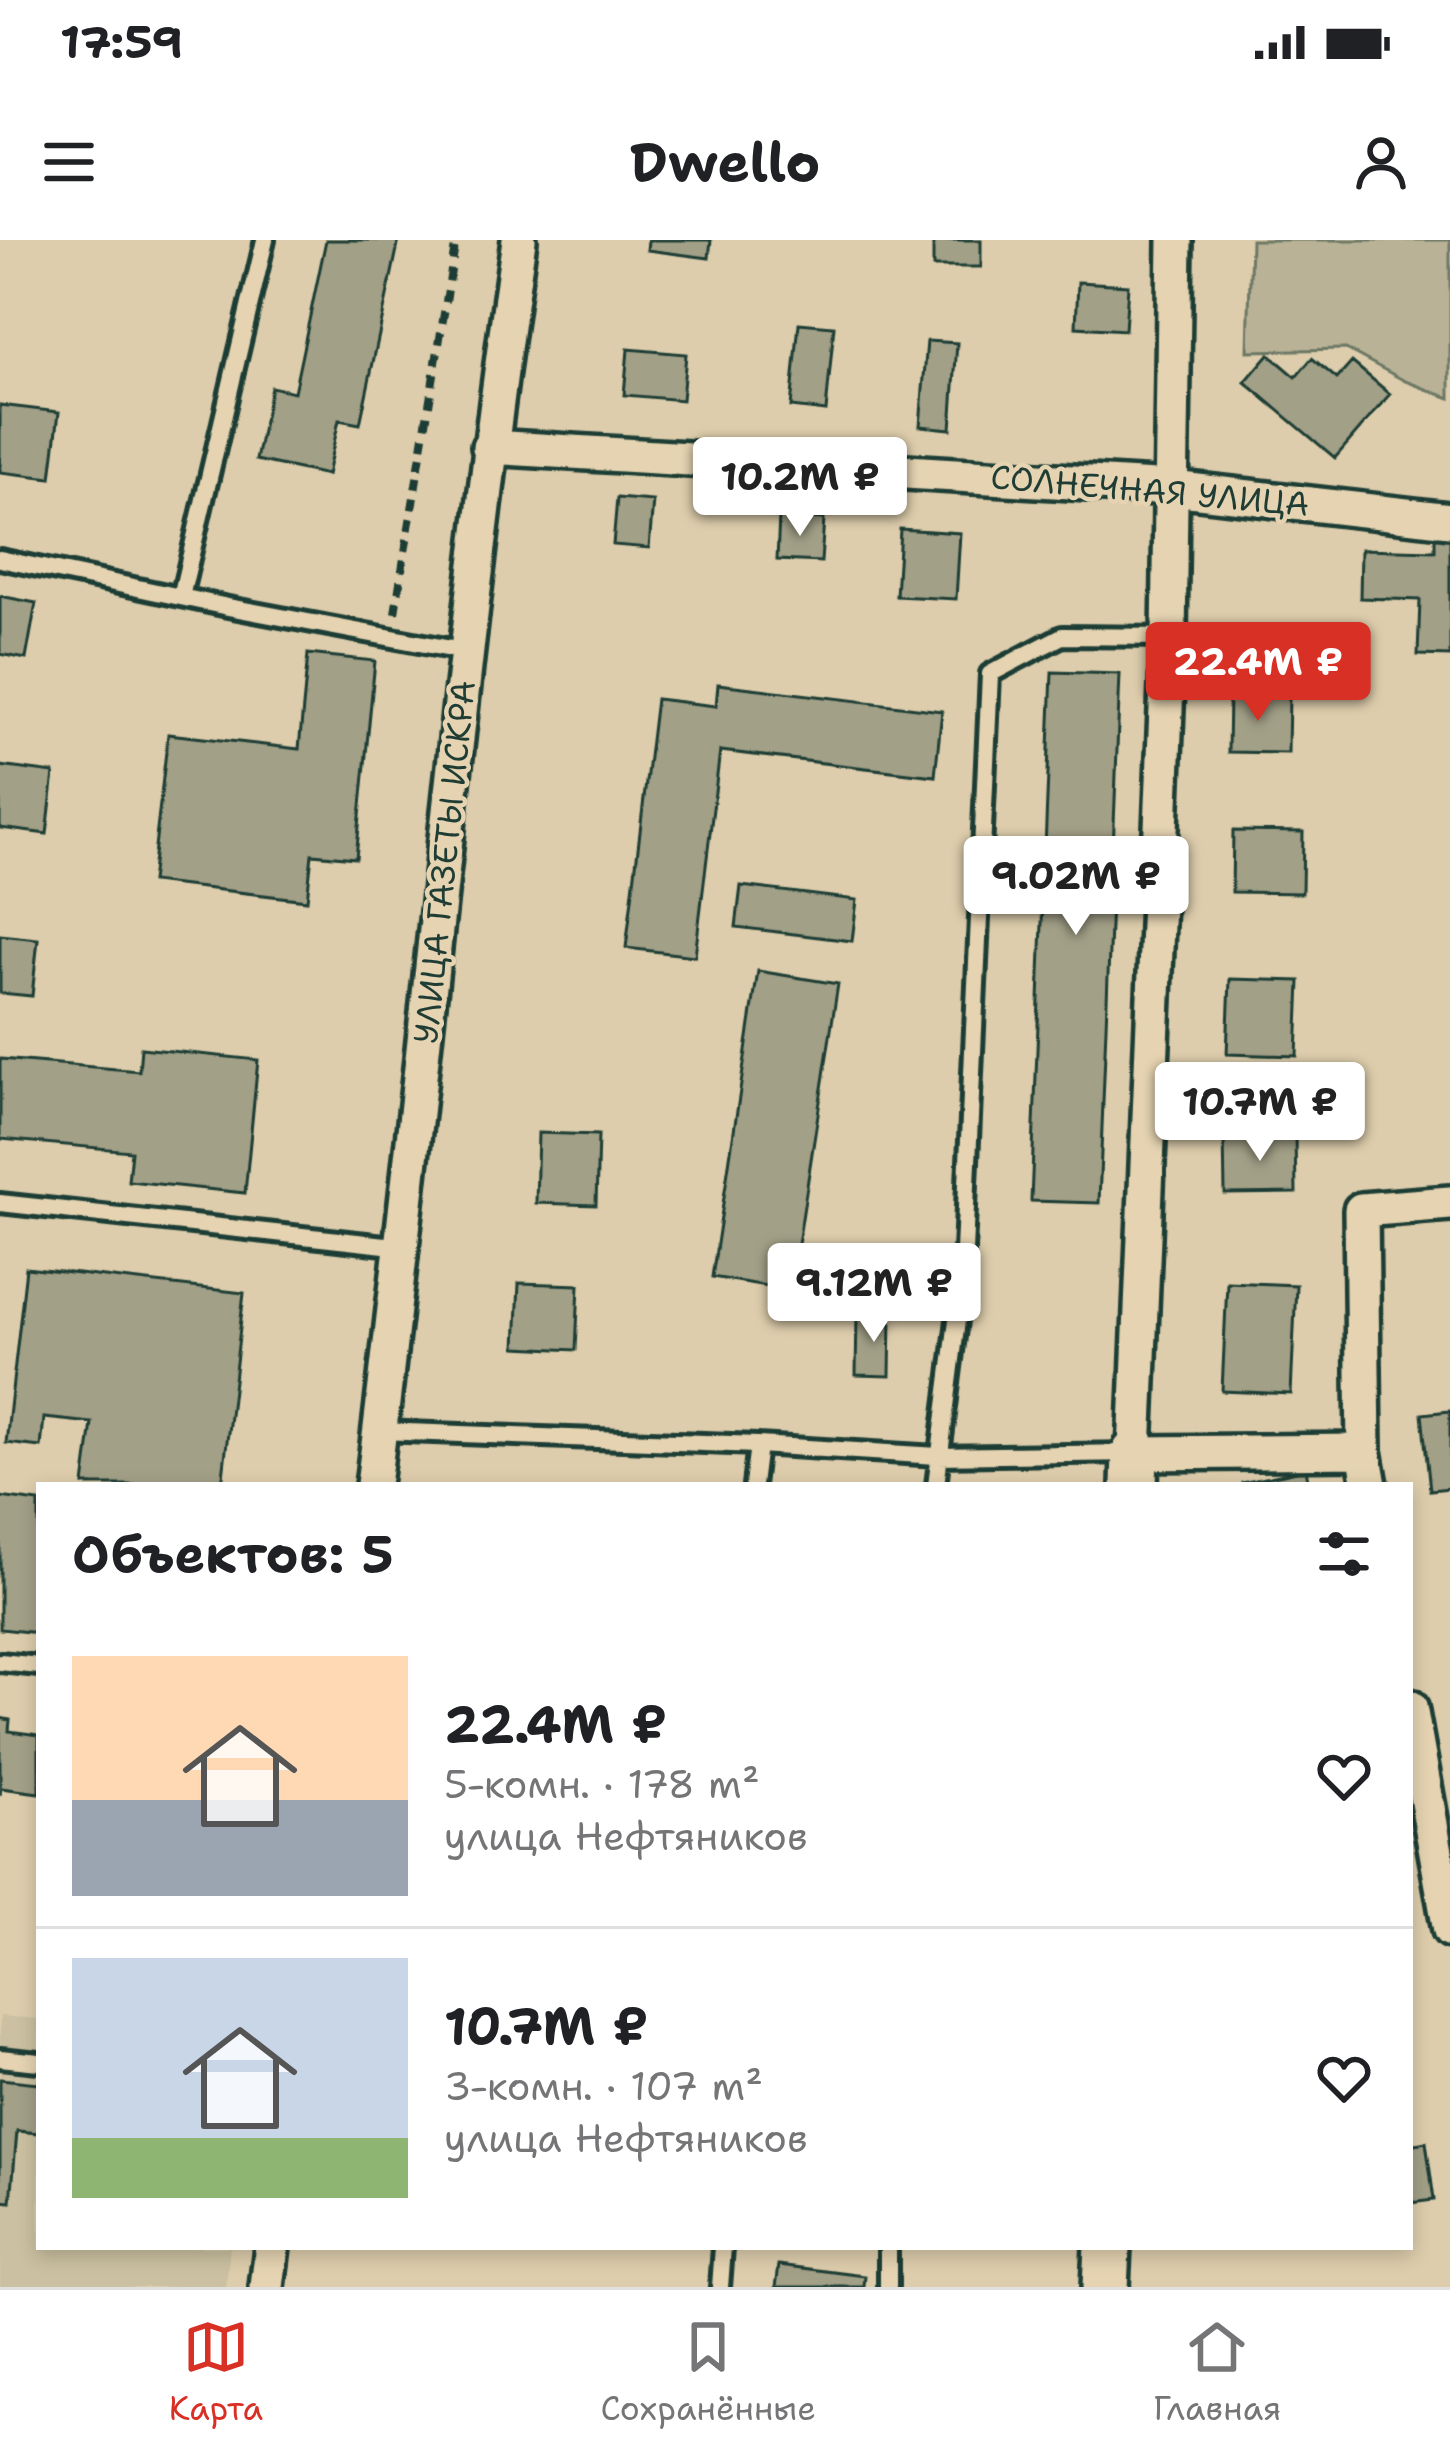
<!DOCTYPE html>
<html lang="ru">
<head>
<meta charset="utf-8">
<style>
	:root { --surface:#fff; --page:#f6f6f6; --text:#202124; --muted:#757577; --line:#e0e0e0; --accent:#d93025 }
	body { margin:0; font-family:"Shantell Sans",sans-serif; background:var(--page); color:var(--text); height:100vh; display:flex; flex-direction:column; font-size:45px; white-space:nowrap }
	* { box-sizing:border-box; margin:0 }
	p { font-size:39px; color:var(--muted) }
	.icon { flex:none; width:66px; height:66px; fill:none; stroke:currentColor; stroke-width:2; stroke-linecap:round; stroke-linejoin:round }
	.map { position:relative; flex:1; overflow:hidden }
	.details { position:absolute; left:36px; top:1242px; width:1377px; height:768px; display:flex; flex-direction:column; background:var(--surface); border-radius:0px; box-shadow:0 6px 18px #0003 }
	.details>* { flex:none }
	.price { position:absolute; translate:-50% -102px; padding:0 27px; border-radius:12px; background:#fff; color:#222; font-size:39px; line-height:78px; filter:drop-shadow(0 3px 6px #0008) }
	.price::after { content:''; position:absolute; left:50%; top:72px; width:36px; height:27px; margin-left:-18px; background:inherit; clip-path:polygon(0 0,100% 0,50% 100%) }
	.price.active { background:var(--accent); color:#fff }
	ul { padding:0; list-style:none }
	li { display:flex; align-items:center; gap:36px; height:300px; padding:0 36px }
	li+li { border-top:3px solid var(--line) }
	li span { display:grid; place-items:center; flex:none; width:336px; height:240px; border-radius:0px; color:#555 }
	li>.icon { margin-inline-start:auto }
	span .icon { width:144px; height:144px; fill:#fffc; stroke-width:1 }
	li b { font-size:51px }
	h2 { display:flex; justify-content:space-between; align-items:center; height:144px; padding:0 36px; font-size:51px }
	.status { display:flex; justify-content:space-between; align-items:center; height:84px; padding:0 60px; background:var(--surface); direction:ltr }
	.status svg { height:33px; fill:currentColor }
	header { display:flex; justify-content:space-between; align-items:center; height:156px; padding:0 36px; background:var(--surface); font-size:54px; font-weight:700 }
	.tabs { display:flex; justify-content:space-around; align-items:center; height:168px; border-top:3px solid var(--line); background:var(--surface); font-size:33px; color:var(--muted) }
	.tabs a { display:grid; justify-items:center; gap:6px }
	.tabs .active { color:var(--accent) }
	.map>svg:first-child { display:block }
</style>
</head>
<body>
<div class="status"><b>17:59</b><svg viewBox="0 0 49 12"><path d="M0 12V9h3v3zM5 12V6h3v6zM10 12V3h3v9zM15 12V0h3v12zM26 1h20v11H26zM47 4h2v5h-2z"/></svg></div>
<header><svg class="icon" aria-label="menu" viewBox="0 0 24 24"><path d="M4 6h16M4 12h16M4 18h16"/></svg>Dwello<svg class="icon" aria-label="person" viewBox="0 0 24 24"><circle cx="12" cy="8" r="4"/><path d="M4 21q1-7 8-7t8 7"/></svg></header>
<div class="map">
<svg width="1450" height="2047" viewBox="0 0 1450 2047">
	<rect width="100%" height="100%" fill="#ddcdac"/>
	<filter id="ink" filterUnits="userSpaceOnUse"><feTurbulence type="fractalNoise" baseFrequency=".00833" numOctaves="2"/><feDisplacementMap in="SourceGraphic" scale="24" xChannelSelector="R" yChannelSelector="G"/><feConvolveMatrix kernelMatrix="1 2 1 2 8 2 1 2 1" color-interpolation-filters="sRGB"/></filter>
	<g filter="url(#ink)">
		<path fill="#cbc0a1" d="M0,1776L39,1779V2007H230L226,2047H0Z"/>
		<path fill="#bab296" stroke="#6c7865" stroke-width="3" d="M1251,0H1450V158L1405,141L1346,109L1248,111Z"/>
		<path fill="#a2a087" stroke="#1f3d34" stroke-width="3" d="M326,0H399L360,184L339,180L327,235L256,220L271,147L294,152Z
			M648,0H711L709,18L647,10Z
			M933,0H981V27H933Z
			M1078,42L1128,45L1125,90L1076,87Z
			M799,83L834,86L826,171L791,167Z
			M927,101L957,103L951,189L920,186Z
			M628,109L686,114L682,160L624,155Z
			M1269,114L1296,137L1312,118L1337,139L1352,122L1390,154L1335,218L1245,142Z
			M0,165L59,172L51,238L0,232Z
			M617,258L653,261L649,308L613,305Z
			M779,276L824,279L821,322L777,320Z
			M900,289L960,293L956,359L896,356Z
			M1435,294H1450V416L1418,415L1420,360L1360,358L1361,309L1435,311Z
			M0,356L36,363L26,419L0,414Z
			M308,414L375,421L356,618L312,614L307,660L151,642L168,494L299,509Z
			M1052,432L1120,434L1099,963L1031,961Z
			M718,444L942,471L935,536L720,511L695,716L626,708L656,459L716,466Z
			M1229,455L1289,456L1288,513L1228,512Z
			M0,526L54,533L47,594L0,588Z
			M1233,591L1303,592L1302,653L1232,652Z
			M741,646L857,660L852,701L736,687Z
			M0,695L38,699L32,756L0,753Z
			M758,731L838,744L791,1050L712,1037Z
			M1230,739L1300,741L1297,816L1227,814Z
			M141,808L258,820L245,953L128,941L131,911L0,899V819L139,831Z
			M538,893L598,895L596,965L536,963Z
			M1295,894L1296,953L1225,954L1224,895Z
			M26,1028L244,1053L222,1245H84L92,1183L44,1178L41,1207L6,1203Z
			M1227,1042L1296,1045L1291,1154L1222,1151Z
			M519,1043L579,1045L576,1110L516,1107Z
			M857,1075H891L890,1136L856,1135Z
			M1450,1171V1248L1430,1250L1422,1174Z
			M1306,1229L1309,1245H1242V1243Z
			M0,1257L39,1262V1393L0,1389Z
			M0,1478L10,1480L9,1491L39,1495V1553L1,1548L0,1555Z
			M0,1839L39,1843V1893L17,1891L11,1962L0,1961Z
			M1426,1902L1434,1960L1410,1963V1905Z
			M779,2025L865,2036L864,2047H776Z"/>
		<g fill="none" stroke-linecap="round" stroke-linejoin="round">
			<g stroke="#1f3d34" stroke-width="26">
				<path id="lane" d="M0,319L228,367L467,412
					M181,357L265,0
					M0,963L403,1007
					M379,1191L758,1205L938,1216L1134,1213
					M753,1245L758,1205
					M936,1245L963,1033L990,434L1062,396L1169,397
					M0,1422L39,1426
					M0,1818L39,1822
					M888,2007V2047
					M720,2047L723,2007"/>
			</g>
			<g stroke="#1f3d34" stroke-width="42">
				<path id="street" d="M1175,0L1169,397L1135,1213L1364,1211L1361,970L1450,963
					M489,207L1172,248L1450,280
					M1364,1211L1370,1245
					M373,1245C425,830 460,414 519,0
					M1410,1467L1450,1690
					M267,2047L272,2007"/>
			</g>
			<g stroke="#1f3d34" stroke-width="54">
				<path id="secondary" d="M1134,1245L1135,1213
					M1105,2047L1107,2007"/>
			</g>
			<path stroke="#1f3d34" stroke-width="8" stroke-dasharray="12 9" stroke-linecap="butt" d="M395,373L456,0"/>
			<use href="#lane" stroke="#e5d3b1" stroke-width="16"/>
			<use href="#street" stroke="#e5d3b1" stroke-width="33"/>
			<use href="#secondary" stroke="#e5d3b1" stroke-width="45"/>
		</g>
	</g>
	<g text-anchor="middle" stroke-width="9" stroke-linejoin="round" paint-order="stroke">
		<g font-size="33" fill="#1f3d34" stroke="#e5d3b1">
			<text transform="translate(1150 250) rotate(5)" y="12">СОЛНЕЧНАЯ УЛИЦА</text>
			<text transform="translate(444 622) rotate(-84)" y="12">УЛИЦА ГАЗЕТЫ ИСКРА</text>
		</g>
	</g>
</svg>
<b class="price" style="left:800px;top:299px">10.2M ₽</b>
<b class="price active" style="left:1258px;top:484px">22.4M ₽</b>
<b class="price" style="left:1076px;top:698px">9.02M ₽</b>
<b class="price" style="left:1260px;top:924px">10.7M ₽</b>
<b class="price" style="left:874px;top:1105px">9.12M ₽</b>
<section class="details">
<h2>Объектов: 5<svg class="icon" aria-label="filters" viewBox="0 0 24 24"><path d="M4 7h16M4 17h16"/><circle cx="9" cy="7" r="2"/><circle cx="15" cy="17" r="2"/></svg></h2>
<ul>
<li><span style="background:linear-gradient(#ffd9b3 60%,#9aa5b1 0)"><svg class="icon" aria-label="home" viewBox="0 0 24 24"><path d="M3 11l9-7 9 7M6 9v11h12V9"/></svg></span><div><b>22.4M ₽</b><p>5-комн. · 178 m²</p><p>улица Нефтяников</p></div><svg class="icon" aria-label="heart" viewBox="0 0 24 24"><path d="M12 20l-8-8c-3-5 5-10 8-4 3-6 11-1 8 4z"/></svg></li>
<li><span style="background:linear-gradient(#c9d6e8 75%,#8fb573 0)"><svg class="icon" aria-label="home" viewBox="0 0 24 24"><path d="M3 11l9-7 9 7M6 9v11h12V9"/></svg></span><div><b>10.7M ₽</b><p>3-комн. · 107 m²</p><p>улица Нефтяников</p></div><svg class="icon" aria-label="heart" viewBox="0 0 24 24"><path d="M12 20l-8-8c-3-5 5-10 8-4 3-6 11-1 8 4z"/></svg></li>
</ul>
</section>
</div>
<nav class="tabs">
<a class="active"><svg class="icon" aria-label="map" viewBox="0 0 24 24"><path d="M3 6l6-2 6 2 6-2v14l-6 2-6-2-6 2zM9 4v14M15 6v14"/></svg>Карта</a>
<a><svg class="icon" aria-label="saved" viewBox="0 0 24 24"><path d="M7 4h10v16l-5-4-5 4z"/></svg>Сохранённые</a>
<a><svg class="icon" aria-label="home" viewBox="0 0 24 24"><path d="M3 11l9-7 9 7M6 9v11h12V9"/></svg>Главная</a>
</nav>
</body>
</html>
